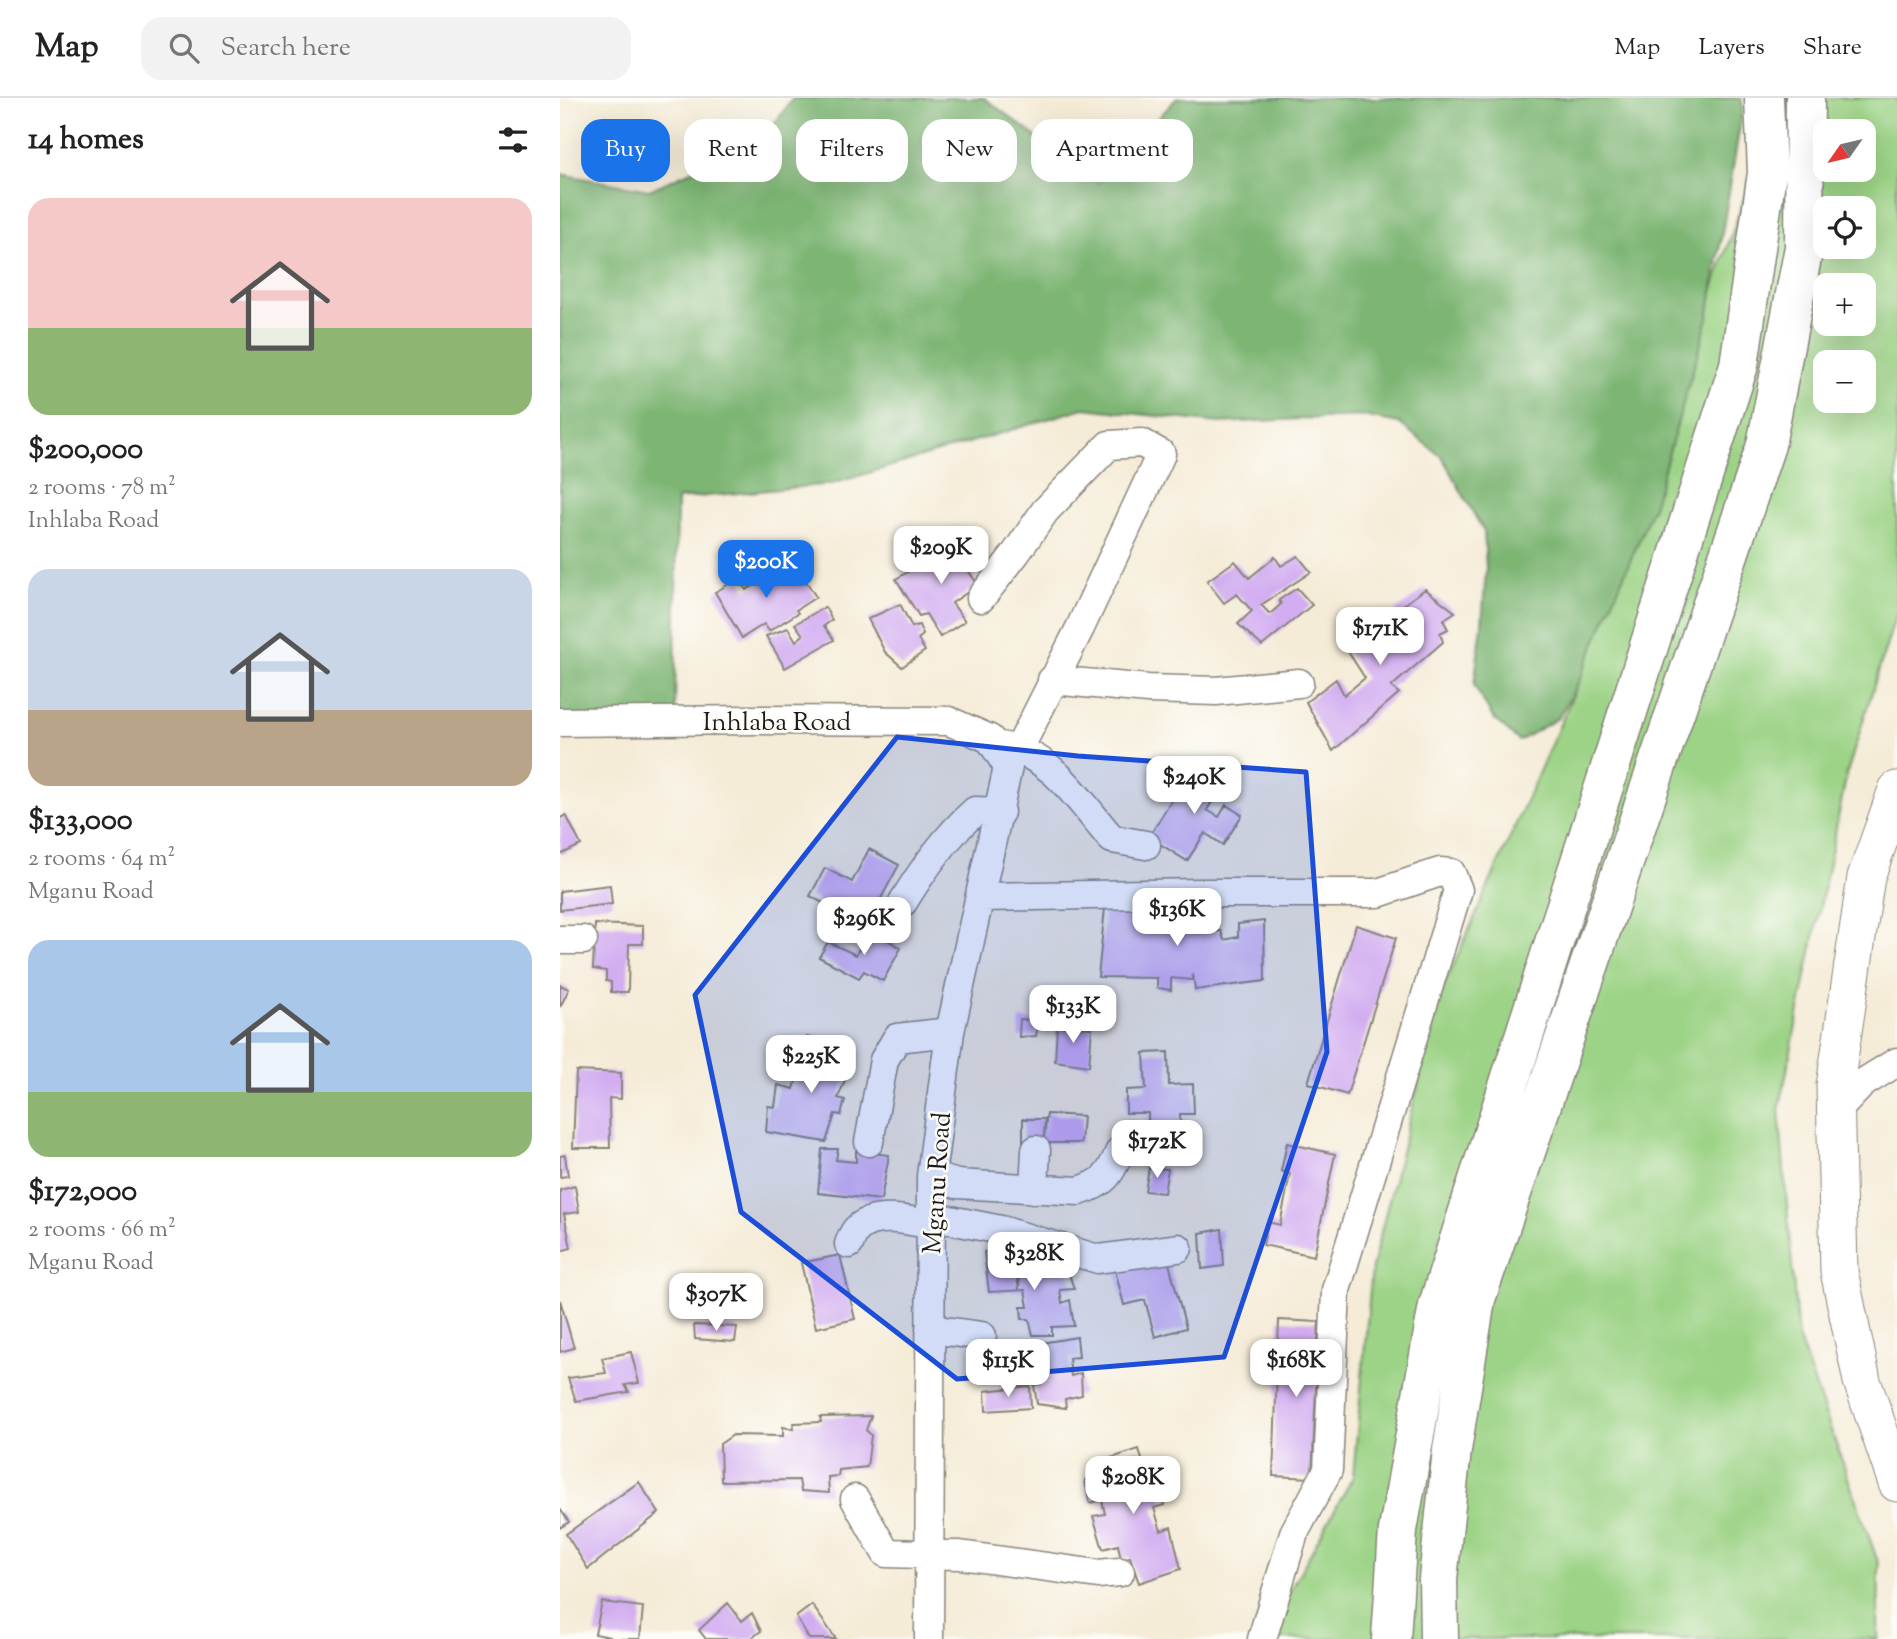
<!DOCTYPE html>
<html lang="en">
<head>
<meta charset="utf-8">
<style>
	:root { --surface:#fff; --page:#f2f2f2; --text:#222; --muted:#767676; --line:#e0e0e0; --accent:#1a73e8 }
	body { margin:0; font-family:"Sorts Mill Goudy",serif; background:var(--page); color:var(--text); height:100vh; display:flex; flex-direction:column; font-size:26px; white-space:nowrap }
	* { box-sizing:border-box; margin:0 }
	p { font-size:23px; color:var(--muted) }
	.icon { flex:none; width:38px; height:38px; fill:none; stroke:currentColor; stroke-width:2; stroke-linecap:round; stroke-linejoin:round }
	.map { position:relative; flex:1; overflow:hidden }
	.details { display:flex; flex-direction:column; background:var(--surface); width:560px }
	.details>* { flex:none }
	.top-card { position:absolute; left:21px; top:21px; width:665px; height:63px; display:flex; gap:14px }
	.needle { width:46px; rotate:236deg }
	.fabs { position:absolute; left:1253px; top:21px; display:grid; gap:14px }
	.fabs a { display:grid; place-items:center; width:63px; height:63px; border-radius:14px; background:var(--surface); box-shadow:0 7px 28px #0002; font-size:35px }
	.price { position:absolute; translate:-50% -60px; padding:0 16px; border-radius:14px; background:#fff; color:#222; font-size:23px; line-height:46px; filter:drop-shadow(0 2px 4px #0008) }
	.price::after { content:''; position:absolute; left:50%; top:42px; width:21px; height:16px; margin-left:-10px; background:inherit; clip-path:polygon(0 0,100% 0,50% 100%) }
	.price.selected { background:var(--accent); color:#fff }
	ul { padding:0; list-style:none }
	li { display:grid; align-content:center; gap:14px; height:371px; padding:0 28px }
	li span { display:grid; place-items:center; height:217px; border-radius:21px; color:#555 }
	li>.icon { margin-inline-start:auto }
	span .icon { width:126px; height:126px; fill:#fffc; stroke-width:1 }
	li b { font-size:30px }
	h2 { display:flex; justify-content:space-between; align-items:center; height:84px; padding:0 28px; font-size:30px }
	.pill { padding:0 24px; border-radius:21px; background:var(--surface); box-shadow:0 7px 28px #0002; font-size:24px; line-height:63px }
	.pill.selected { background:var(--accent); color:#fff }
	header { display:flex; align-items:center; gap:42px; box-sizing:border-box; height:98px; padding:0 35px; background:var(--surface); border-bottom:2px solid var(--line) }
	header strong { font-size:33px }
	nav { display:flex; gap:38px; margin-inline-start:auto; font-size:24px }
	.search { width:490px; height:63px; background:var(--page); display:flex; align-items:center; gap:18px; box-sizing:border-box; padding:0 24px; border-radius:21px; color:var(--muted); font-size:26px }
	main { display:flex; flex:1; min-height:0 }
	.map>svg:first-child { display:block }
</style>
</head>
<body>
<header>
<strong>Map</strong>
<div class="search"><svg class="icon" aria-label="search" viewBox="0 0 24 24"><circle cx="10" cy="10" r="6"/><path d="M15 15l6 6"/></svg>Search here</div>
<nav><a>Map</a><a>Layers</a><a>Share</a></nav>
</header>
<main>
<section class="details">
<h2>14 homes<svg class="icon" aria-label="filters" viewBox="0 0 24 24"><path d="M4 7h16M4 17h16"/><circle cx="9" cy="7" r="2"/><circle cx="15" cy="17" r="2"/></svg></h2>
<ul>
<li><span style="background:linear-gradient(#f6c9c9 60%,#8fb573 0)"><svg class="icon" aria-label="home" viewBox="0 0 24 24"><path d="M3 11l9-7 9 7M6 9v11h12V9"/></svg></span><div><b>$200,000</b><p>2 rooms · 78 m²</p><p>Inhlaba Road</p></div></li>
<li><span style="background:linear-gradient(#c9d6e8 65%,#b9a48a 0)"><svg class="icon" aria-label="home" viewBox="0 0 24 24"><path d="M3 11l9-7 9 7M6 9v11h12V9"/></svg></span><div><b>$133,000</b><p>2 rooms · 64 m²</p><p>Mganu Road</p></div></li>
<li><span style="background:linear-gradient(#a9c7e8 70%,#8fb573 0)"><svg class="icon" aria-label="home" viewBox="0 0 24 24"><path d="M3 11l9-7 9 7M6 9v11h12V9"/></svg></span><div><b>$172,000</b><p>2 rooms · 66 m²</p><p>Mganu Road</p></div></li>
</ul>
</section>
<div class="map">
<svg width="1337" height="1541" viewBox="0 0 1337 1541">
	<rect width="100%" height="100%" fill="#fdfcf7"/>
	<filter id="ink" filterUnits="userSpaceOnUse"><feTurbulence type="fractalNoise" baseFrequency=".0143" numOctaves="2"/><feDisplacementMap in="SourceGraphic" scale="14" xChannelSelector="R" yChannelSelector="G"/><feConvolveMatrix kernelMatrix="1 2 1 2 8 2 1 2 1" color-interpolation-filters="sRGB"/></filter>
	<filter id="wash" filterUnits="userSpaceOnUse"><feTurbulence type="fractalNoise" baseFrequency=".00686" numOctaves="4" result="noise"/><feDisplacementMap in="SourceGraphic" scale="28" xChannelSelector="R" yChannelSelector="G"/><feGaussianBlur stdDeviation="1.57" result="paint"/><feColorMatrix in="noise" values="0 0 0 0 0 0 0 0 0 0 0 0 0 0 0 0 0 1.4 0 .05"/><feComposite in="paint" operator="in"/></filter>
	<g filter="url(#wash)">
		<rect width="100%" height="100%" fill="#f5ecd8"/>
		<path fill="#9cd386" stroke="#5c7851" stroke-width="2" fill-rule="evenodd" d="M1218,0H1337V513L1287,675L1219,1012L1238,1239L1319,1467L1318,1541H703L793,1379L812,1170L881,895L1018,586ZM1265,33H1304V72H1265ZM1265,110H1304V149H1265ZM1265,187H1304V226H1265ZM1265,264H1304V303H1265Z"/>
		<path fill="#7db573" stroke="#4c6848" stroke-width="2" d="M233,0H424L538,85L617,0H1181L1183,9L1148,220L1093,409L1018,586L998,620L959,643L933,620L914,587L922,527L926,470L924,434L882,359L839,325L803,318L659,325L524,310L272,386L117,401L115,623L0,618V76L89,92L178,52L215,25Z"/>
		<g id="blocks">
			<path fill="#d2adf1" d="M403,441L418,462L406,469L418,487L392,505L405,523L380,539L366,516L359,518L336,481Z
				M738,458L751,474L701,507L710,516L721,506L719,502L737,490L752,507L702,548L678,526L692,513L677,496L664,505L647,483L675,463L689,480L715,459L721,468Z
				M228,460L236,481L242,477L256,499L236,512L238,515L209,533L204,526L182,540L155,494L180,480L186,492L212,479L207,470Z
				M865,491L895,514L883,522L888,531L880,535L883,544L831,589L839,595L773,653L746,604L776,581L784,597L805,580L785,549L807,526L815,537L841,520L835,513Z
				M340,506L352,529L359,527L363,537L358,541L365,553L342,569L325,554L308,521Z
				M265,509L272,522L264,528L274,542L225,570L206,538L228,530L236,543L243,537L235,526Z
				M634,666L663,686L647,712L659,719L666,707L682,717L663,747L645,735L627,763L589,739Z
				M6,717L21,747L0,757V720Z
				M309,751L339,767L306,828L250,798L265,770L292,784Z
				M50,787L52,806L0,812V793Z
				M546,800L610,804L606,822L640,823L639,835L661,833L664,842L678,839V826L704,823L705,883L635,892L633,876L632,882L611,880V892L597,890V880L538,879Z
				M35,826L83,828V846H69L68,894H51V884L46,883V873L33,871Z
				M796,827L836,840L787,997L748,985Z
				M310,832L341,850L323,883L304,873L299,880L259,859L268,844L296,857Z
				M0,887L9,891L0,909Z
				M460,921L478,923L476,938L459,939Z
				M497,928L532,930L529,968L495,963Z
				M247,939L276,947L273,960L292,964L278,1000L285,1002L281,1017L275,1016L266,1044L206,1034L208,1008L215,1009L218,987L234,991Z
				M608,954L609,987L633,986L634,1016H620L621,1047L589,1048L588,1015H566V992L586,991L584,955Z
				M16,973L61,975V1001L49,1000L50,1050H13Z
				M487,1016L523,1018L521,1045H463V1021H485L484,1039Z
				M727,1045L775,1056L754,1158L703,1147L708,1124L720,1127L730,1076L721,1073Z
				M262,1051H278L276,1062L296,1064V1053L329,1057L321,1102L258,1095Z
				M5,1057L8,1078L0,1079V1058Z
				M589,1070L608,1071L604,1095L585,1093Z
				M15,1088L19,1114L4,1116L11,1150L0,1153V1092Z
				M662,1131L664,1168L642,1171L640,1135Z
				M442,1152L443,1167L455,1168L459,1191L460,1171L507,1170L514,1191L500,1192L502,1205L510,1202L514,1228L492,1229V1237H473L469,1221H462L461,1209H468L465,1192L429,1194L424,1154Z
				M280,1157L295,1221L256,1230L241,1165Z
				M607,1158L626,1230L595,1239L585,1202L564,1207L555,1172Z
				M0,1202L14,1250L0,1254Z
				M719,1222L759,1224L752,1380L713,1378Z
				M134,1227L177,1229L175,1244L135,1241Z
				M517,1239L519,1259L509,1260L511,1278L521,1275L522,1297L505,1301L506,1310L477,1306L474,1287L481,1286L477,1269L471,1270L470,1261L477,1259L475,1246Z
				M71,1254L79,1285L65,1287L69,1294L16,1303L8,1280L46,1275L42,1260Z
				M470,1288L471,1310L426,1313L425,1293Z
				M311,1318L306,1332L311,1337L307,1369L279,1372L278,1378L268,1379L269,1395L241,1393L239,1382L161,1383L160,1346L173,1337L223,1338V1329L233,1331L234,1325L261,1324L260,1319Z
				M579,1351L589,1386L598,1384L604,1407L594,1410L601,1433L611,1429L621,1471L579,1485L570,1459L561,1461L558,1447L543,1451L533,1418L545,1416L542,1402L530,1405L525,1382L539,1376L536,1365Z
				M79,1384L99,1415L28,1471L6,1436Z
				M0,1411L9,1424L0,1430Z
				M42,1504L83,1509L80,1541H49L50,1539L35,1536Z
				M168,1505L182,1523L192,1515L201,1533L193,1539L194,1541H146L139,1532Z
				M252,1507L276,1541H249L236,1519Z"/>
		</g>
	</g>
	<g filter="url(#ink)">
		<use href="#blocks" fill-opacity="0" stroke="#88847a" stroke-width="2"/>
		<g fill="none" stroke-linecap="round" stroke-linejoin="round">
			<g stroke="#88847a" stroke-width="31">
				<path id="minor" d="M421,500L456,455L485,413L549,347L582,345L601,356L520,530L459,651
					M492,582L588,591L656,593L739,585
					M0,624L194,622L389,623L430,641L448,669L390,934L371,1078L369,1541
					M440,648C493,655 519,704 552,741L586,747
					M420,799L641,795H818L880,774L891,775L898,792L776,1192L768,1372L734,1435L702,1541
					M343,804C364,770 385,740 415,713L440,714
					M0,842H23
					M1275,1015L1303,985L1337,964
					M309,1044L324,962L337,940L390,934
					M371,1078L397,1086L519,1093C545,1085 550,1077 560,1053L581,1043
					M474,1091L476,1052
					M370,1118L441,1132L538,1161L618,1150
					M289,1146C291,1141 293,1135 297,1131C314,1114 350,1122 370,1127
					M370,1231L422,1238
					M295,1401L326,1455L400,1457L538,1476L560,1474"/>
			</g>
			<g stroke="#88847a" stroke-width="39">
				<path id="major" d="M1337,692L1306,779L1275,988L1279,1173L1302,1283L1337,1385"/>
			</g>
			<g stroke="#88847a" stroke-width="41">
				<path id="highway" d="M831,1541L838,1432L878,1207L1179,267L1207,75L1204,0
					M879,1541L878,1481L892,1352L916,1201L1206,347L1244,149L1245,0"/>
			</g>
			<use href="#minor" stroke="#fff" stroke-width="28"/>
			<use href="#major" stroke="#fff" stroke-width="37"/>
			<use href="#highway" stroke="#fff" stroke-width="38"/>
		</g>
	</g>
	<path fill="#1d4ed8" fill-opacity="0.2" stroke="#1d4ed8" stroke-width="5" stroke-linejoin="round" d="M337,639L518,658L746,674L767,954L664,1259L397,1281L181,1114L135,897Z"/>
	<g text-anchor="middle" stroke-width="5" stroke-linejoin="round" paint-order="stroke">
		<g font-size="26" fill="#1c1c1c" stroke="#fdfcf7">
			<text x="217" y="632">Inhlaba Road</text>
			<text transform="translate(376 1085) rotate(-86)" y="9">Mganu Road</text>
		</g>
	</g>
</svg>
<div class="fabs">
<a><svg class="needle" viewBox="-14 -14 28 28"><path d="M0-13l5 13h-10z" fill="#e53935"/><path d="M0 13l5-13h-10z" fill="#767676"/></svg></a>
<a><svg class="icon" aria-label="locate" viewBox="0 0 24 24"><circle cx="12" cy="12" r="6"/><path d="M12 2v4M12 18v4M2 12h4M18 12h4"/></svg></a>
<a>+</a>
<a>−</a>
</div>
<b class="price" style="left:381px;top:488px">$209K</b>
<b class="price selected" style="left:206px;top:502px">$200K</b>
<b class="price" style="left:820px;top:569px">$171K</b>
<b class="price" style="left:634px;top:718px">$240K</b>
<b class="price" style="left:617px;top:850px">$136K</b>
<b class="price" style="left:304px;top:859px">$296K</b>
<b class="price" style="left:513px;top:947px">$133K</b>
<b class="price" style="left:251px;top:997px">$225K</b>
<b class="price" style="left:597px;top:1082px">$172K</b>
<b class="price" style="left:474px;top:1194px">$328K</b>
<b class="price" style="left:156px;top:1235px">$307K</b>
<b class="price" style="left:448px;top:1301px">$115K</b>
<b class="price" style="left:736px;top:1301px">$168K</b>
<b class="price" style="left:573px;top:1418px">$208K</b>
<div class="top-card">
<a class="pill selected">Buy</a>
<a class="pill">Rent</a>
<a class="pill">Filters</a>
<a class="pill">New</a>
<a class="pill">Apartment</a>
</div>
</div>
</main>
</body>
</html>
